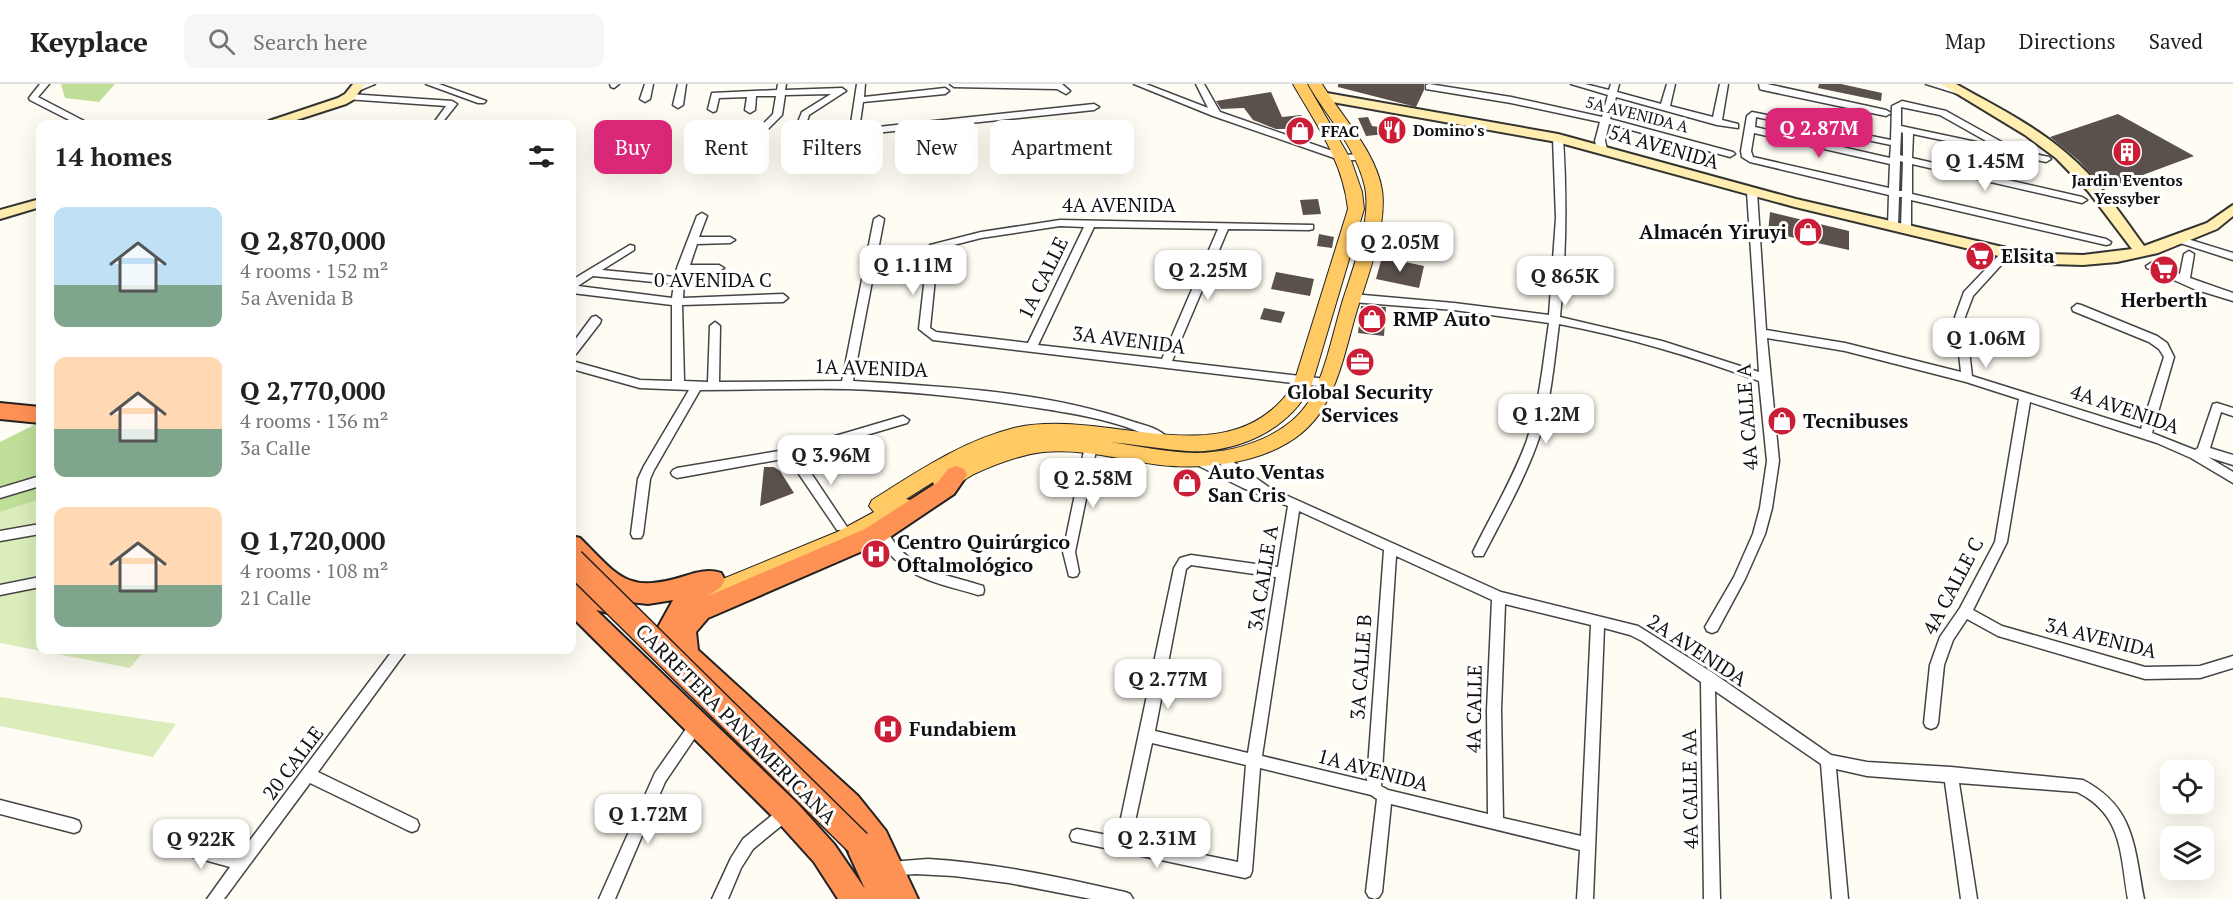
<!DOCTYPE html>
<html lang="en">
<head>
<meta charset="utf-8">
<style>
	:root { --surface:#fff; --page:#f6f6f6; --text:#222; --muted:#767676; --line:#e0e0e0; --accent:#db2777 }
	body { margin:0; font-family:"PT Serif",serif; background:var(--page); color:var(--text); height:100vh; display:flex; flex-direction:column; font-size:22px; white-space:nowrap }
	* { box-sizing:border-box; margin:0 }
	p { font-size:20px; color:var(--muted) }
	.icon { flex:none; width:33px; height:33px; fill:none; stroke:currentColor; stroke-width:2; stroke-linecap:round; stroke-linejoin:round }
	.map { position:relative; flex:1; overflow:hidden }
	.sheet { position:absolute; left:36px; top:36px; width:540px; height:534px; display:flex; flex-direction:column; background:var(--surface); border-radius:12px; box-shadow:0 6px 24px #0002 }
	.sheet>* { flex:none }
	.banner { position:absolute; left:594px; top:36px; width:570px; height:54px; display:flex; gap:12px }
	.tools { position:absolute; left:2160px; top:676px; display:grid; gap:12px }
	.tools a { display:grid; place-items:center; width:54px; height:54px; border-radius:12px; background:var(--surface); box-shadow:0 6px 24px #0002; font-size:30px }
	.price { position:absolute; translate:-50% -51px; padding:0 14px; border-radius:12px; background:#fff; color:#222; font-size:20px; line-height:39px; filter:drop-shadow(0 2px 3px #0008) }
	.price::after { content:''; position:absolute; left:50%; top:36px; width:18px; height:14px; margin-left:-9px; background:inherit; clip-path:polygon(0 0,100% 0,50% 100%) }
	.price.active { background:var(--accent); color:#fff }
	ul { padding:0; list-style:none }
	li { display:flex; align-items:center; gap:18px; height:150px; padding:0 18px }
	li span { display:grid; place-items:center; flex:none; width:168px; height:120px; border-radius:12px; color:#555 }
	li>.icon { margin-inline-start:auto }
	span .icon { width:72px; height:72px; fill:#fffc; stroke-width:1 }
	li b { font-size:26px }
	h2 { display:flex; justify-content:space-between; align-items:center; height:72px; padding:0 18px; font-size:26px }
	.tag { padding:0 21px; border-radius:12px; background:var(--surface); box-shadow:0 6px 24px #0002; font-size:21px; line-height:54px }
	.tag.active { background:var(--accent); color:#fff }
	header { display:flex; align-items:center; gap:36px; box-sizing:border-box; height:84px; padding:0 30px; background:var(--surface); border-bottom:2px solid var(--line) }
	header strong { font-size:28px }
	nav { display:flex; gap:33px; margin-inline-start:auto; font-size:21px }
	.search { width:420px; height:54px; background:var(--page); display:flex; align-items:center; gap:15px; box-sizing:border-box; padding:0 21px; border-radius:12px; color:var(--muted); font-size:22px }
	.map>svg:first-child { display:block }
</style>
</head>
<body>
<header>
<strong>Keyplace</strong>
<div class="search"><svg class="icon" aria-label="search" viewBox="0 0 24 24"><circle cx="10" cy="10" r="6"/><path d="M15 15l6 6"/></svg>Search here</div>
<nav><a>Map</a><a>Directions</a><a>Saved</a></nav>
</header>
<div class="map">
<svg width="2233" height="815" viewBox="0 0 2233 815">
	<rect width="100%" height="100%" fill="#fffcf4"/>
	<path fill="#daedba" d="M40,415V566H145L130,584L0,559V428Z
		M0,613L176,640L153,673L0,642Z"/>
	<path fill="#bfdf98" d="M61,0H115L99,18L65,14Z
		M34,341H40V391L0,403V358Z
		M40,400V415L0,428V413Z"/>
	<path fill="#5a504c" d="M1338,0H1424V6L1416,23L1338,3Z
		M1819,0H1841L1882,9L1881,17L1818,4Z
		M1271,8L1282,33L1301,31L1306,41L1302,42L1310,56L1297,52L1293,45H1276L1253,36L1244,24L1221,25L1216,17Z
		M2118,30L2194,72L2105,105L2078,76L2050,53Z
		M1368,33L1372,42L1387,44L1389,37L1399,39L1396,55L1385,54L1386,50L1366,52L1358,34Z
		M1318,115L1321,130L1303,131L1300,116Z
		M1770,128L1849,147V166L1768,148Z
		M1319,150L1334,153L1332,164L1317,162Z
		M1382,173L1424,182L1419,204L1376,195Z
		M1276,188L1314,195L1310,212L1271,205Z
		M1361,222L1386,223L1384,252L1358,249Z
		M1264,224L1285,228L1281,239L1260,235Z
		M1357,265L1368,267L1363,291L1352,289Z
		M764,383H774L780,387L794,409L760,422Z
		M1179,395L1195,396L1194,406L1178,404Z"/>
	<g fill="none" stroke-linecap="round" stroke-linejoin="round">
		<g stroke="#444" stroke-width="3">
			<path id="street" d="M40,0H49L38,13L86,38L87,40H77L30,16L29,14Z
				M362,0H375L358,7L354,4Z
				M426,0H439L486,17L484,19H478Z
				M610,0H619L614,4L611,3Z
				M645,0H653L650,15L645,18L640,15Z
				M678,0H686L683,21L678,24L673,21Z
				M778,0H786L785,6L842,4L846,7L809,31L801,56L796,59L791,56L802,28L831,10L785,11L782,31L752,61L749,62L744,59L773,30L776,12H756L755,26L750,29L745,26L747,13L719,14L716,27L713,28L708,25L712,9L777,6Z
				M857,0H865L864,13L945,4L949,7L945,10L863,18L859,45L1094,20L1099,23L1094,26L856,51L841,56L838,55V51L850,46Z
				M950,0H1062L1070,7L1066,10L1057,5L954,3Z
				M1134,0H1146L1208,24L1196,0H1204L1220,28L1344,71L1360,70L1365,73L1360,76H1340L1213,32Z
				M1429,0L1511,13L1602,33L1608,11L1571,0H1585L1609,6L1611,0H1619L1617,8L1661,20L1667,0H1675L1670,22L1713,33L1720,0H1728L1722,36L1738,40V44L1717,41L1616,13L1610,35L1733,68L1735,70L1730,73L1609,40L1605,57L1607,65L1602,68L1597,65L1595,57L1600,38L1511,19L1426,5V1Z
				M1759,0H1767L1886,26L1891,29L1886,32L1763,6L1760,5Z
				M1926,0H1941L1962,7L1958,10Z
				M349,10L452,17L457,20L441,40H433L446,22L346,15L345,13Z
				M1902,17L1946,27L2016,66L2049,73L2051,75L2046,78L1913,50L1912,74L2082,113L2087,116L2082,119L1912,80V110L2106,155L2111,158L2110,160L2106,161L1911,116V145L1906,148L1901,145L1902,113H1899L1898,142L1893,145L1888,142L1889,111L1750,78L1742,73L1741,67L1747,32L1752,28L1891,56L1892,22ZM1901,23L1940,31L1995,62L1901,42ZM1756,33L1891,61L1890,74L1755,43ZM1901,48L1903,49V72L1900,71ZM1754,49L1890,80L1889,104L1753,73L1751,67ZM1900,77L1903,78L1902,107H1899Z
				M1558,51L1563,54C1567,114 1566,173 1560,233L1662,257L1759,288L1747,108L1752,105L1757,108L1766,246L1845,259L1961,288L1955,233L1964,208L2003,167L2007,166L2012,169L1973,212L1965,233L1972,292L2141,345L2164,273L2159,265L2149,258L2073,227L2072,224L2077,220L2081,221L2157,252L2167,259L2174,273L2152,349L2195,366L2198,364L2213,320L2217,319L2233,324V332L2221,328L2210,364L2233,371V381L2208,373L2233,388V399L2191,374L2157,359L2030,318L2007,458L1973,526L2002,542L2145,583L2200,582L2233,572V584L2200,594L2145,595L1998,552L1967,535L1953,556L1944,581L1938,639L1936,643L1931,645L1926,643L1924,639L1930,581L1940,553L1960,524L1995,458L2019,315L1966,298L1845,267L1767,254L1779,377L1772,424L1765,450L1745,495L1717,547L1712,549L1707,547L1705,543L1734,493L1753,450L1760,424L1767,377L1759,297C1694,273 1628,253 1559,240C1554,278 1551,318 1539,354C1525,395 1503,433 1483,472H1475L1473,468C1491,431 1513,395 1527,356C1540,318 1543,278 1549,239L1454,226L1352,218L1347,214L1352,210L1454,219L1549,231L1556,134L1553,54Z
				M702,129L707,132L699,153H730L735,156L730,159L697,160L690,181H719L724,184L719,187H688L684,197L683,214L783,210L788,214L783,218L682,221L684,297L708,298L710,242L715,238L720,242L719,298L842,297L874,135L879,132L884,135L853,297C947,303 1045,307 1134,338C1147,342 1162,345 1170,357L1168,360H1160C1135,339 1071,329 1038,324C975,314 911,307 847,305C798,304 749,306 700,306L654,386L650,395L643,450L641,454H633L631,450L638,395L644,382L689,306L640,304L572,285V277L640,296L672,297V221L572,209V196L630,161L634,162V166L602,186L675,193L677,184L697,132ZM593,192L674,200L672,214L578,202Z
				M1060,136L1313,141V145L1309,146L1228,145L1172,277L1326,295L1330,296L1332,299L1330,302L1326,303L933,256L919,245L928,166L930,161L981,148ZM1060,142L1084,143L1028,259L936,248L930,244L938,165L981,154ZM1094,143L1218,145L1162,275L1038,261Z
				M2181,153L2233,169V176L2177,158L2176,156Z
				M2189,167L2194,170L2190,194L2233,209V217L2194,205L2147,184L2146,182L2151,179L2180,190L2184,170Z
				M596,232L601,236L600,239L576,270L572,271V260L592,233Z
				M903,332L909,336L907,339L799,371L847,443L845,446H837L788,374L677,394L673,392L671,389L673,386L677,384L791,365Z
				M1091,358L1097,362L1075,468L1079,488L1077,492L1073,493L1069,492L1063,468L1085,362Z
				M1197,371L1222,382L1218,377L1220,374H1228L1270,404L1501,508L1638,542L1713,589L1831,671L1867,678L1951,683L2083,696C2135,723 2134,763 2144,815H2128C2120,769 2123,731 2077,708L1959,699L1977,815H1961L1945,698L1867,692L1836,685L1848,815H1832L1821,680L1715,607L1720,815H1704L1701,598L1642,557L1630,551L1604,544L1593,815H1577L1580,766L1391,720L1382,808L1379,813L1375,815L1369,813L1366,808L1377,715L1371,711L1260,684L1252,787L1250,792L1245,794L1072,757L1070,752L1072,747L1077,745L1117,753L1174,484L1180,474L1191,471L1278,483L1288,422L1243,404L1193,379L1191,376ZM1299,427L1384,466L1367,697L1262,672ZM1396,472L1492,516L1487,626L1488,730L1388,706L1381,702ZM1191,481L1276,493L1248,669L1155,647L1186,485ZM1505,520L1591,541L1581,752L1503,734L1501,626ZM1152,659L1246,681L1238,778L1131,756Z
				M40,392V402L0,414V404Z
				M40,440V450L0,457V447Z
				M881,442L885,443C908,488 940,488 983,502L984,506L983,510L978,511C932,497 898,494 875,447L877,443Z
				M40,493V503L0,511V501Z
				M393,566H407L318,688L417,736L419,741L417,746L412,748L407,746L310,699L224,815H207L230,783L164,765L162,760L164,755L169,753L239,771Z
				M698,633L703,635L705,639L665,698L615,815H599L655,689L693,635Z
				M0,716L74,735L79,737L81,742L79,747L74,749L0,730Z
				M787,721L792,723L794,728L792,733L753,765L741,784L728,815H712L731,774L743,755L782,723Z
				M928,775C995,779 1060,793 1125,808L1130,810L1133,815H1091L1009,799L954,792L915,790L890,792L885,790L883,785L885,780L890,778Z"/>
		</g>
		<g stroke="#333" stroke-width="4">
			<path id="secondary" d="M353,0H365L353,16L346,20L284,40H267L269,37L338,14L345,10Z
				M1941,0H1956C1993,21 2032,40 2065,68C2097,94 2120,129 2144,162L2207,139L2233,121V132L2217,145L2158,169L2117,178L2083,181L2049,180L2007,174L1795,123L1557,58L1321,16L1315,12L1321,8L1558,50L1796,115L2007,164L2049,170L2083,171L2132,165L2088,107L2056,74L2025,51Z
				M40,115V123L0,135V126Z"/>
		</g>
		<g stroke="#222" stroke-width="2">
			<path id="primary" d="M1293,0H1307L1351,76L1362,108L1364,125L1311,303C1289,342 1250,363 1205,367C1180,369 1137,360 1109,358C1138,362 1166,368 1195,369C1238,369 1293,351 1313,310C1327,282 1333,249 1342,219C1352,187 1372,136 1365,103C1357,65 1327,33 1308,0H1322C1342,33 1376,68 1382,106C1387,142 1368,192 1357,226C1347,259 1341,294 1323,324C1293,376 1215,387 1160,381C1121,376 1083,364 1043,368C1019,371 996,380 974,390C964,396 953,403 942,407L935,404L933,398L906,415L910,416L913,422L910,428L851,460L722,513L715,516L708,513L705,507L708,501L837,448L874,428L869,422L872,416C917,388 962,357 1014,344C1106,322 1229,397 1293,302L1348,125C1343,77 1316,40 1293,0Z"/>
		</g>
		<g stroke="#222" stroke-width="4">
			<path id="highway" d="M0,319L40,323V339L0,335Z
				M956,382L964,385L967,391L954,410L881,459L708,534L696,548L698,566L858,712L886,747L918,815H869L866,807L869,815H838L814,778L777,737L572,533V488C585,492 593,505 606,508L572,476V452L580,454C619,493 627,510 685,492C697,488 709,485 721,489L725,496L721,503L708,512L865,445L938,398L948,385ZM673,516L657,545L660,552L671,555L679,581L838,730L853,748L848,750L844,759L865,805L834,760L797,719L596,526L620,532L629,529L632,522L630,518L648,520Z"/>
		</g>
		<use href="#street" fill="#fff" fill-rule="evenodd"/>
		<use href="#secondary" fill="#ffeeaf" fill-rule="evenodd"/>
		<use href="#primary" fill="#ffca64" fill-rule="evenodd"/>
		<use href="#highway" fill="#fe9154" fill-rule="evenodd"/>
		<g stroke="#222" stroke-width="28" stroke-linecap="butt">
			<path id="highway-bridge" d="M572,477L858,759"/>
		</g>
		<use href="#highway-bridge" stroke="#fe9154" stroke-width="25"/>
	</g>
	<defs>
		<g id="restaurant-disc" transform="scale(1.5)"><circle r="9.5" fill="#cc1d36" stroke="#fff"/><path d="M-5-6h1v4h1v-4h1v4h1v-4h1v5L-1.5 .5V6h-2V.5L-5-1ZM5-6V6H3V1.5H1.5Q1.5-4 5-6Z" fill="#fff"/></g>
		<g id="shop-disc" transform="scale(1.5)"><circle r="9.5" fill="#cc1d36" stroke="#fff"/><path d="M-5-2.5h2.3a2.7 3.5 0 0 1 5.4 0H5L5.5 6h-11ZM-1.5-2.5h3a1.5 2.3 0 0 0-3 0Z" fill="#fff"/></g>
		<g id="building-disc" transform="scale(1.5)"><circle r="9.5" fill="#cc1d36" stroke="#fff"/><path d="M-4-6H4V6H1V3H-1V6H-4ZM-2.5-4.3h1.7v1.8h-1.7ZM.8-4.3h1.7v1.8H.8ZM-2.5-1h1.7V.8h-1.7ZM.8-1h1.7V.8H.8Z" fill="#fff"/></g>
		<g id="supermarket-disc" transform="scale(1.5)"><circle r="9.5" fill="#cc1d36" stroke="#fff"/><path d="M-6-5.5h2.5l.6 2H6L4.5 2H-2.5L-4.4-4H-6ZM-1.5 3.2a1.3 1.3 0 1 0 .1 0ZM3 3.2a1.3 1.3 0 1 0 .1 0Z" fill="#fff"/></g>
		<g id="office-disc" transform="scale(1.5)"><circle r="9.5" fill="#cc1d36" stroke="#fff"/><path d="M-6-3h4V-5.5h4V-3h4V5H-6ZM-1-4.5V-3h2v-1.5ZM-6 0V1H6V0Z" fill="#fff"/></g>
		<g id="hospital-disc" transform="scale(1.5)"><circle r="9.5" fill="#cc1d36" stroke="#fff"/><path d="M-5-5h3v3.5h4V-5h3V5h-3V1.5h-4V5h-3Z" fill="#fff"/></g>
	</defs>
	<g fill-rule="evenodd">
		<use href="#restaurant-disc" x="1392" y="46"/>
		<use href="#shop-disc" x="1300" y="47"/>
		<use href="#building-disc" x="2127" y="68"/>
		<use href="#shop-disc" x="1808" y="148"/>
		<use href="#supermarket-disc" x="1980" y="172"/>
		<use href="#supermarket-disc" x="2164" y="186"/>
		<use href="#shop-disc" x="1372" y="235"/>
		<use href="#office-disc" x="1360" y="278"/>
		<use href="#shop-disc" x="1782" y="337"/>
		<use href="#shop-disc" x="1187" y="399"/>
		<use href="#hospital-disc" x="876" y="470"/>
		<use href="#hospital-disc" x="888" y="645"/>
	</g>
	<g text-anchor="middle" stroke-width="6" stroke-linejoin="round" paint-order="stroke">
		<g font-size="16" fill="#111" stroke="#fff">
			<text transform="translate(1637 30) rotate(14)" y="6">5A AVENIDA A</text>
		</g>
		<g font-size="16" font-weight="bold" fill="#111" stroke="#fff" text-anchor="start">
			<text x="1413" y="52">Domino's</text>
			<text x="1321" y="53">FFAC</text>
			<text x="2127" y="102" text-anchor="middle">Jardin Eventos<tspan x="2127" dy="18">Yessyber</tspan></text>
		</g>
		<g font-size="20" fill="#111" stroke="#fff">
			<text transform="translate(1664 63) rotate(16)" y="7">5A AVENIDA</text>
			<text x="1119" y="128">4A AVENIDA</text>
			<text transform="translate(1043 194) rotate(-64)" y="7">1A CALLE</text>
			<text x="713" y="203">0 AVENIDA C</text>
			<text transform="translate(1129 256) rotate(7)" y="7">3A AVENIDA</text>
			<text transform="translate(871 284) rotate(2)" y="7">1A AVENIDA</text>
			<text transform="translate(2125 325) rotate(19)" y="7">4A AVENIDA</text>
			<text transform="translate(1747 333) rotate(-94)" y="7">4A CALLE A</text>
			<text transform="translate(1263 494) rotate(-81)" y="7">3A CALLE A</text>
			<text transform="translate(1953 502) rotate(-62)" y="7">4A CALLE C</text>
			<text transform="translate(2101 554) rotate(14)" y="7">3A AVENIDA</text>
			<text transform="translate(1697 566) rotate(33)" y="7">2A AVENIDA</text>
			<text transform="translate(1361 583) rotate(-86)" y="7">3A CALLE B</text>
			<text transform="translate(1474 625) rotate(-89)" y="7">4A CALLE</text>
			<text transform="translate(736 640) rotate(45)" y="7">CARRETERA PANAMERICANA</text>
			<text transform="translate(293 679) rotate(-53)" y="7">20 CALLE</text>
			<text transform="translate(1373 686) rotate(15)" y="7">1A AVENIDA</text>
			<text transform="translate(1690 705) rotate(-91)" y="7">4A CALLE AA</text>
		</g>
		<g font-size="20" font-weight="bold" fill="#111" stroke="#fff" text-anchor="start">
			<text x="1787" y="155" text-anchor="end">Almacén Yiruyi</text>
			<text x="2001" y="179">Elsita</text>
			<text x="2164" y="223" text-anchor="middle">Herberth</text>
			<text x="1393" y="242">RMP Auto</text>
			<text x="1360" y="315" text-anchor="middle">Global Security<tspan x="1360" dy="23">Services</tspan></text>
			<text x="1803" y="344">Tecnibuses</text>
			<text x="1208" y="395">Auto Ventas<tspan x="1208" dy="23">San Cris</tspan></text>
			<text x="897" y="465">Centro Quirúrgico<tspan x="897" dy="23">Oftalmológico</tspan></text>
			<text x="909" y="652">Fundabiem</text>
		</g>
	</g>
</svg>
<div class="tools">
<a><svg class="icon" aria-label="locate" viewBox="0 0 24 24"><circle cx="12" cy="12" r="6"/><path d="M12 2v4M12 18v4M2 12h4M18 12h4"/></svg></a>
<a><svg class="icon" aria-label="layers" viewBox="0 0 24 24"><path d="M12 4l9 5-9 5-9-5zM3 14l9 5 9-5"/></svg></a>
</div>
<b class="price active" style="left:1819px;top:75px">Q 2.87M</b>
<b class="price" style="left:1985px;top:108px">Q 1.45M</b>
<b class="price" style="left:1400px;top:189px">Q 2.05M</b>
<b class="price" style="left:913px;top:212px">Q 1.11M</b>
<b class="price" style="left:1208px;top:217px">Q 2.25M</b>
<b class="price" style="left:1565px;top:223px">Q 865K</b>
<b class="price" style="left:1986px;top:285px">Q 1.06M</b>
<b class="price" style="left:1546px;top:361px">Q 1.2M</b>
<b class="price" style="left:831px;top:402px">Q 3.96M</b>
<b class="price" style="left:1093px;top:425px">Q 2.58M</b>
<b class="price" style="left:1168px;top:626px">Q 2.77M</b>
<b class="price" style="left:648px;top:761px">Q 1.72M</b>
<b class="price" style="left:1157px;top:785px">Q 2.31M</b>
<b class="price" style="left:201px;top:786px">Q 922K</b>
<div class="banner">
<a class="tag active">Buy</a>
<a class="tag">Rent</a>
<a class="tag">Filters</a>
<a class="tag">New</a>
<a class="tag">Apartment</a>
</div>
<section class="sheet">
<h2>14 homes<svg class="icon" aria-label="filters" viewBox="0 0 24 24"><path d="M4 7h16M4 17h16"/><circle cx="9" cy="7" r="2"/><circle cx="15" cy="17" r="2"/></svg></h2>
<ul>
<li><span style="background:linear-gradient(#bfe0f5 65%,#7fa58c 0)"><svg class="icon" aria-label="home" viewBox="0 0 24 24"><path d="M3 11l9-7 9 7M6 9v11h12V9"/></svg></span><div><b>Q 2,870,000</b><p>4 rooms · 152 m²</p><p>5a Avenida B</p></div></li>
<li><span style="background:linear-gradient(#ffd9b3 60%,#7fa58c 0)"><svg class="icon" aria-label="home" viewBox="0 0 24 24"><path d="M3 11l9-7 9 7M6 9v11h12V9"/></svg></span><div><b>Q 2,770,000</b><p>4 rooms · 136 m²</p><p>3a Calle</p></div></li>
<li><span style="background:linear-gradient(#ffd9b3 65%,#7fa58c 0)"><svg class="icon" aria-label="home" viewBox="0 0 24 24"><path d="M3 11l9-7 9 7M6 9v11h12V9"/></svg></span><div><b>Q 1,720,000</b><p>4 rooms · 108 m²</p><p>21 Calle</p></div></li>
</ul>
</section>
</div>
</body>
</html>
